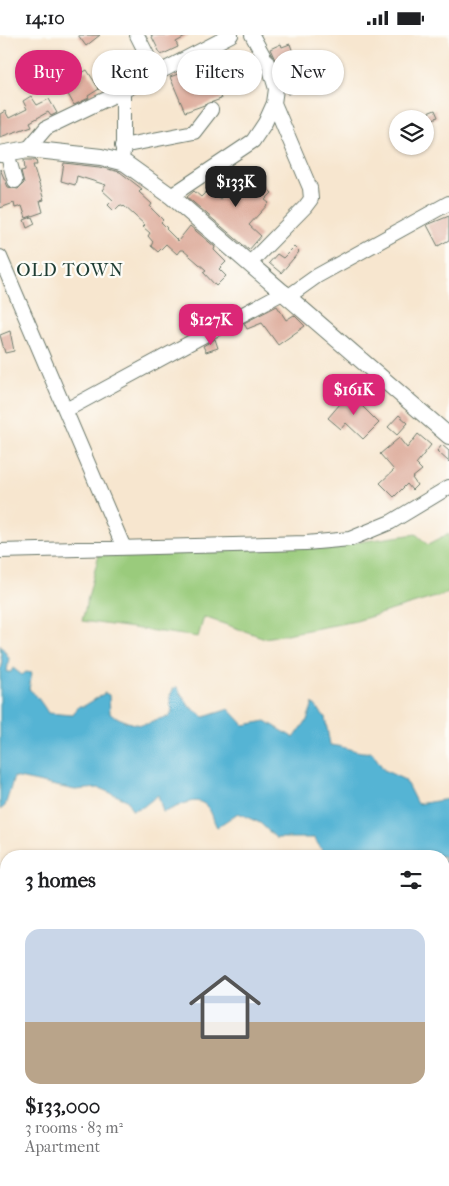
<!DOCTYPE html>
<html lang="en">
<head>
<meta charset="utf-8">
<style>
	:root { --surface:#fff; --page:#f6f6f6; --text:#202124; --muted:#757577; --line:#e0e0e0; --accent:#db2777 }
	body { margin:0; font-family:"IM FELL French Canon",serif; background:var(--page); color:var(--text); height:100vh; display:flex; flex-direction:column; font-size:19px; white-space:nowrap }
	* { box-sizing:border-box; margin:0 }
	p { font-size:16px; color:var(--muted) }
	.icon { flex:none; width:28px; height:28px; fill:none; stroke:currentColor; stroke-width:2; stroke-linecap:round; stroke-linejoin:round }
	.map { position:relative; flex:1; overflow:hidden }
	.side { position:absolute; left:0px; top:815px; width:450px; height:336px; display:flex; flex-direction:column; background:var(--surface); border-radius:20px 20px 0 0; box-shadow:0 1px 4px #0004 }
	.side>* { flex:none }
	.hud { position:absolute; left:15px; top:15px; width:420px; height:45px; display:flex; gap:10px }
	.buttons { position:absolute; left:389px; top:75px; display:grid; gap:10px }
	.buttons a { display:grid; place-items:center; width:45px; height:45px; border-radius:50%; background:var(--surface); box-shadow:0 1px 4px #0004; font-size:25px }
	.price { position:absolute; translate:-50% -42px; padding:0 11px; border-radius:10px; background:var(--accent); color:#fff; font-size:16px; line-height:32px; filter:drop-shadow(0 1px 2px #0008) }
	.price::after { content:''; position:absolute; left:50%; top:30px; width:15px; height:11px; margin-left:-8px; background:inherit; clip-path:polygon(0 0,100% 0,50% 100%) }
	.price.selected { background:#222; color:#fff }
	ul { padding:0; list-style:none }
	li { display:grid; align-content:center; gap:10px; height:265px; padding:0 25px }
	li+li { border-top:1px solid var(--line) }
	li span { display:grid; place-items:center; height:155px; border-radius:15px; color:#555 }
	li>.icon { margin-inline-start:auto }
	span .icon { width:90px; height:90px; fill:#fffc; stroke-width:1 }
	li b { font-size:21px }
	h2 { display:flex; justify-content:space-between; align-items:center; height:60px; padding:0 25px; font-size:21px }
	.chip { padding:0 18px; border-radius:22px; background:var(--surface); box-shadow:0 1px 4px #0004; font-size:18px; line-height:45px }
	.chip.selected { background:var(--accent); color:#fff }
	.status { display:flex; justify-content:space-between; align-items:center; height:35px; padding:0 25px; background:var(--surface); direction:ltr }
	.status svg { height:14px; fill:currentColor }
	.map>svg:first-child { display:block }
</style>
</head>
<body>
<div class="status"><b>14:10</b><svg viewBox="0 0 49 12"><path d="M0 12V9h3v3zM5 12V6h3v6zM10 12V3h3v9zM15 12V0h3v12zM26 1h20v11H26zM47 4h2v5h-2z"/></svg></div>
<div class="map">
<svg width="449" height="1151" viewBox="0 0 449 1151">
	<rect width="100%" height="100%" fill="#fdfcf7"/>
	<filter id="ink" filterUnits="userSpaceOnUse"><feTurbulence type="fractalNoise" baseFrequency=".02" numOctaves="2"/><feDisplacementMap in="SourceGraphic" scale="10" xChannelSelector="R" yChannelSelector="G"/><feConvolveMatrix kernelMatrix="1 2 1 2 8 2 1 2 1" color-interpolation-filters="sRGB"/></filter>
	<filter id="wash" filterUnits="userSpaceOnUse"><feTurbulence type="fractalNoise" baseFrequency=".0096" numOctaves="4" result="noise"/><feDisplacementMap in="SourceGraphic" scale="20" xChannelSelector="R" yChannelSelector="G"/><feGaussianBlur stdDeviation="1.12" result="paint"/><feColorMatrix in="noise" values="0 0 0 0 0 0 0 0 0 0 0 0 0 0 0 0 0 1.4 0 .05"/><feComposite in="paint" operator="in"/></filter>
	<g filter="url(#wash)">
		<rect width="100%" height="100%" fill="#f7e6cf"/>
		<path fill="#9acb7b" stroke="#5c8458" d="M416,499L428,510L449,499V558L356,586L265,603L204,582L198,602L82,586L100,515L344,509Z"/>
		<path fill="#55b4d4" stroke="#3a7884" d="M0,609L9,623L7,637H11L13,633L22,640L26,637L32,638L29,654C35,658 44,671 48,678L73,680L79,671H84L105,658L109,660L110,678C119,684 135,692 147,689C157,686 157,683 169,682L172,676C170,666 168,659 176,651L189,671L204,682L229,674L244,690L266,686L294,703L307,685L313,668L325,682L330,710C346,711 357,719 372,717L384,735L405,745L417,769L449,764V999L444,1008V821H326L314,803H276L260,788L238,778L217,792C213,786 213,779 208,773C196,757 177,774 163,777L158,760L143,772L132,775L127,765L99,753L75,755L14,742L5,771L0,775V635L2,631Z"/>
		<g id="blocks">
			<path fill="#ddaa9a" d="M78,0H100L86,11Z
				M151,0H189L176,7L178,12L161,20Z
				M281,9L282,12L290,9L295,23L278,31L270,14Z
				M242,15L246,25L227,33L232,45L217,53L221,64L185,77L170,42Z
				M135,20L142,33L122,46L115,31Z
				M87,35L99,54L88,61L89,63L74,70L64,52L80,43L78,40Z
				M293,43L298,55L288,59L283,48Z
				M31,61L37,70L49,64L57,78L51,81L48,77L30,87L32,91L0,102V79L5,76L9,83L27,74L23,66Z
				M435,75L438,82L428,86L425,79Z
				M24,125H36L37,130H33L44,165L40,166L43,177L26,183L22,171L15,173L14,168L0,173V134L8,152L18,154L24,148L21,136L25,135Z
				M64,128L99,132L120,137L142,154L139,157L152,169L150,172L163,185L161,187L167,193L166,194L178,206L190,191L215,212L214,215L226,227L219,234L226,241L216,251L203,237L206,235L183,215H180L177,219L166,209L158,217L151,211L153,207L148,201L150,198L143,192L145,190L124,171L123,172L120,170L114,176L108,170L113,165L102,155L106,150L77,141L75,150L61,146Z
				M248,136L272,158L265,165L269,168L249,190L261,201L249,215L187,162L194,156L201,162L209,154L220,164L239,142L241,144Z
				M449,181V205L438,211L427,190Z
				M32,182L35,189L27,193L24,185Z
				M294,212L299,217L281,238L269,228L277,219L283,223Z
				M277,271L286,285L294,280L305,291L278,310L262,288L247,294L244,288Z
				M10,296L14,316L5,318L0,300Z
				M215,304L218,313L206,317L203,311Z
				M352,355L365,366L361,370L379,388L363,404L346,388L341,394L328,383Z
				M399,380L408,388L397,400L388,392Z
				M418,399L431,410L416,429L422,435L412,443L417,450L412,455L407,449L394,462L380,448L394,435L380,419L399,403L407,413Z
				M442,410L449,416V427L437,416Z"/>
		</g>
	</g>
	<g filter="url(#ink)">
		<use href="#blocks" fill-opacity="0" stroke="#6b786a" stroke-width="1"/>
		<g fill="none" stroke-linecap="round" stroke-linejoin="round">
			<g stroke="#6b786a" stroke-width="16">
				<path id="minor" d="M137,0L156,38
					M123,56V118
					M122,111L194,97L211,75
					M28,114L46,93L123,56L231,0
					M7,118L15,146
					M171,161L253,106L265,88L274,68L276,54L269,31L252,0
					M0,222L124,513
					M250,228L305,172L311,164L310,153L274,68
					M289,261L317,241L449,168
					M66,375L284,257
					M0,516L306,508L350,504L391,487L449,452"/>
			</g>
			<g stroke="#6b786a" stroke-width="18">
				<path id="major" d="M0,119L28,114L101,122L125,128L171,161L449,401"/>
			</g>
			<path stroke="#6b786a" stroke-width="2" stroke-dasharray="1 4" stroke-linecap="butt" d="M286,1145L290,1151
				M399,1145L403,1151"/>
			<use href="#minor" stroke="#fff" stroke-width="14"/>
			<use href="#major" stroke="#fff" stroke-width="16"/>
		</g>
	</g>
	<g text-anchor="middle" stroke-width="4.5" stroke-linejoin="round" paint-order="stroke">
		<g font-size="18" letter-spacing="1" fill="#1f3d34" stroke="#fdfcf7">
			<text x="70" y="241">OLD TOWN</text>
		</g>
	</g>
</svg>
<div class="buttons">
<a><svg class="icon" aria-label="layers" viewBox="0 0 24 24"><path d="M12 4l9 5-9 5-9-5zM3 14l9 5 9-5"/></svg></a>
</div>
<b class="price selected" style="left:236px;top:173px">$133K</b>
<b class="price" style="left:211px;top:311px">$127K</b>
<b class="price" style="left:354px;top:381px">$161K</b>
<div class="hud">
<a class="chip selected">Buy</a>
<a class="chip">Rent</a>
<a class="chip">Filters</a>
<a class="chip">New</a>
</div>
<section class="side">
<h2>3 homes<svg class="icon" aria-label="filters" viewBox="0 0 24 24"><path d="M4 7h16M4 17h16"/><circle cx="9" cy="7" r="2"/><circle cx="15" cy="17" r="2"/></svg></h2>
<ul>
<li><span style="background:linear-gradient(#c9d6e8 60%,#b9a48a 0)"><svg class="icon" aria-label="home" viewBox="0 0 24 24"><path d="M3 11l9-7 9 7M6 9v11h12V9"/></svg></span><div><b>$133,000</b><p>3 rooms · 83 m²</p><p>Apartment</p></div></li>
</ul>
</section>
</div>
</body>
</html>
